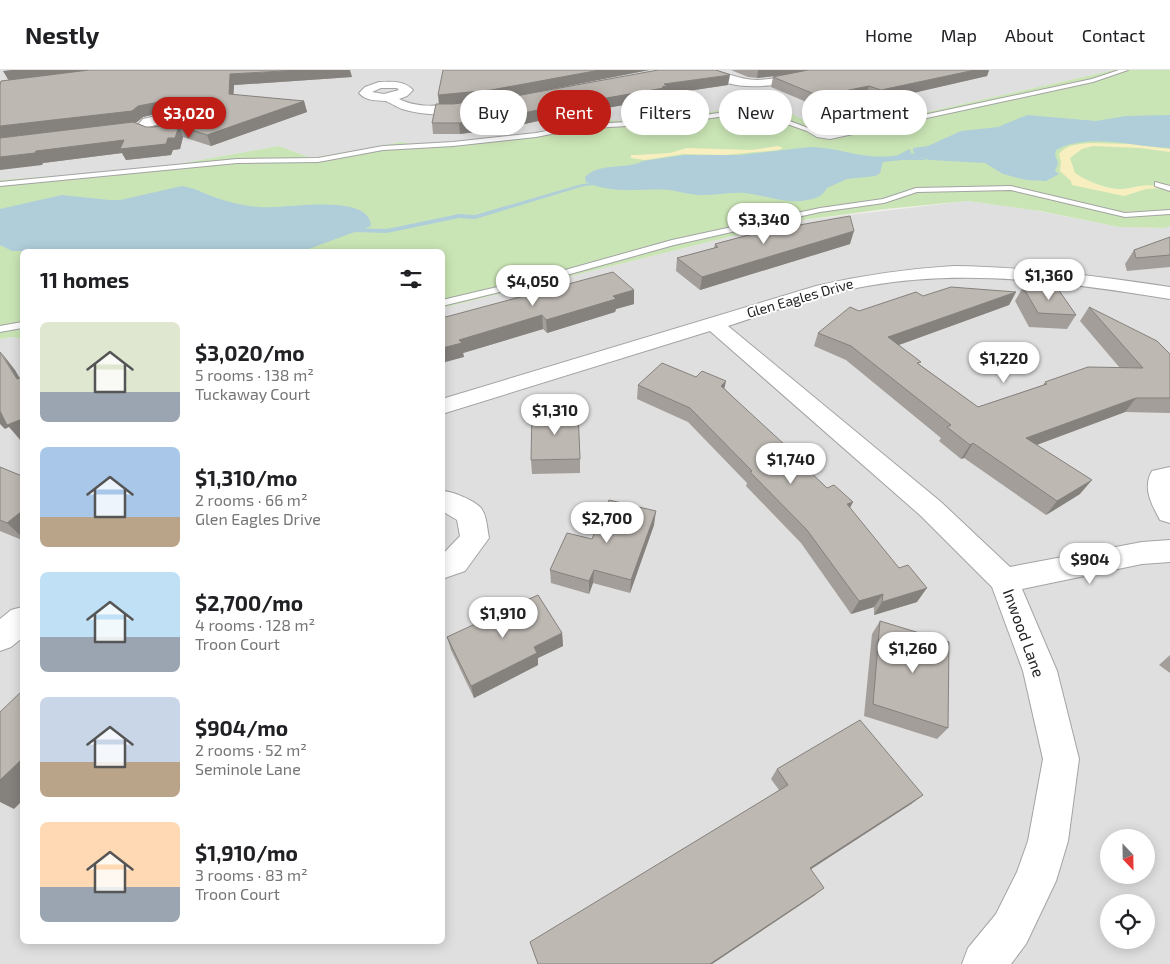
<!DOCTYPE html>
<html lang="en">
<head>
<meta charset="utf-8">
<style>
	:root { --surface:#fff; --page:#f6f6f6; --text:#202124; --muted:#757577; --line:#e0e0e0; --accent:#be1e15 }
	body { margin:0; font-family:"Exo 2",sans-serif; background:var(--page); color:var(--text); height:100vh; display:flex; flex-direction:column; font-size:19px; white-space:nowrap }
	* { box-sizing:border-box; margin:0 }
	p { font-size:16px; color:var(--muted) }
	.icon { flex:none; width:28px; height:28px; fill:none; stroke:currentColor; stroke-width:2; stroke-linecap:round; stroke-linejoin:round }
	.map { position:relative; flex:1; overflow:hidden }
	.drawer { position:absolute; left:20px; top:179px; width:425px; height:695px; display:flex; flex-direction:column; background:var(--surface); border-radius:8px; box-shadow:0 2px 12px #0003 }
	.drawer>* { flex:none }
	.guide { position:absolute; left:460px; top:20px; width:475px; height:45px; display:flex; gap:10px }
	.needle { width:32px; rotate:158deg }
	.fabs { position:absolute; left:1100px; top:759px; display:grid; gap:10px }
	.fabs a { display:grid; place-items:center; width:55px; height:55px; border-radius:50%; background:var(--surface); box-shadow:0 2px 12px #0003; font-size:25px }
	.price { position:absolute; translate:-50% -42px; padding:0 11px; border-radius:18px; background:#fff; color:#222; font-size:16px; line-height:32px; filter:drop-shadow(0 1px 2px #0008) }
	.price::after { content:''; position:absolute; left:50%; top:30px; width:15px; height:11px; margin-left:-8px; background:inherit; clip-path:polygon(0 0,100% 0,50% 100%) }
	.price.selected { background:var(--accent); color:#fff }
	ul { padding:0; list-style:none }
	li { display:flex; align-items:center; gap:15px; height:125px; padding:0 20px }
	li span { display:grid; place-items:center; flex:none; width:140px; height:100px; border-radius:8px; color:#555 }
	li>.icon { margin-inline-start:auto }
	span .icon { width:60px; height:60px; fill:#fffc; stroke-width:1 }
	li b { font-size:21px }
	h2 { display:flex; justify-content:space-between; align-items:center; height:60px; padding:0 20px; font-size:21px }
	.chip { padding:0 18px; border-radius:22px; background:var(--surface); box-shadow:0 2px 12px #0003; font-size:18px; line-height:45px }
	.chip.selected { background:var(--accent); color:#fff }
	header { display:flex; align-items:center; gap:30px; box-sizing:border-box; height:70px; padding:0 25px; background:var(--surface); border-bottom:1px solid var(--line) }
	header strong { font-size:24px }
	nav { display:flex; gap:28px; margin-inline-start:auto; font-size:18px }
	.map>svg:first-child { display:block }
</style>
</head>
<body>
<header>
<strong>Nestly</strong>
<nav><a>Home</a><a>Map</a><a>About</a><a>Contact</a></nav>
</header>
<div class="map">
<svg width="1170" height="894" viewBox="0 0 1170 894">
	<rect width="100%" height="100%" fill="#f1efe9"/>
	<path fill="#dfdfdf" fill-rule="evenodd" d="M0,0H1114L829,64L769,31L656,52L472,69L434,77L401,72L311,88L279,76L156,98L0,110Z
		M968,131L1033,140L1119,157L1165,158L1170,156V894H0V269L12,267L22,269V871H442L443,238L789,152ZM1109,768H1146V805H1109ZM1109,832H1146V870H1109Z"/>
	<path fill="#cae5b5" d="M1114,0H1170V156L1165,158L1119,157L1040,141L968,131L885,139L789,152L443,238L442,181H22V269L12,267L0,269V110L156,98L279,76L311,88L401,72L434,77L472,69L550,62L603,50L656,52L769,31L829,64Z"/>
	<path fill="#f8efc0" d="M1089,73L1129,74L1170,79V82L1140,78L1093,76L1082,79L1070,88L1075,103C1086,111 1109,120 1123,119C1136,118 1147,112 1161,118L1146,119L1124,126L1072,115L1071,111L1060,101L1061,92L1059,84C1065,75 1079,74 1089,73Z
		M778,76L783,78L779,80L724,85L683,84L645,90L631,88V85H636L670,83L687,78L752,80Z"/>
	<path fill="#afced9" d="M1027,45L1096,51L1126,46L1170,45V78C1136,77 1088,62 1056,80L1055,85L1058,93L1055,101L1059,104L1046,111L1026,110L1003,104L985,93L930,90L914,85L913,78L928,76L961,61L998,57Z
		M810,77C838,77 864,90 892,86C900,86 904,81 910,79L911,83L927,90H902L883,92L880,103L876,106L847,109L827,118C822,128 813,129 802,131C783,133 763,125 745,123C733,122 719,125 707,125C694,126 682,122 669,120C641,118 613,125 586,112L585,107C599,92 626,100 643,91L684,85H740Z
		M182,116C195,118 203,123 214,127C228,132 244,136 259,137C280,140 370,121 371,156L303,181H12L0,175V139L62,125L109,130H120Z"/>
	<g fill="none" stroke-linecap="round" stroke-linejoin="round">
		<path fill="#afced9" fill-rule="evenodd" d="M601,112H603V114L584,116L475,149L459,148L387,163L350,162L347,160L350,158L387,159L459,144L475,145L582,114Z"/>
		<g stroke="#a3a3a3" stroke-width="2">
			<path id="service" d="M1119,0H1128L1093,12L830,69L817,67L807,61L773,49L740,44L676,53L577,59L536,67L453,76L383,80L318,92L237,93L0,116V112L237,89L318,88L383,76L453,72L536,63L577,55L676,49L740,40L776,46L811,59L821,64L830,65L1092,9Z
				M1155,112L1170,116V121L1155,116Z
				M1011,116L1125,143L1170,140V144L1125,147L1011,120L917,122L884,133L820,142L674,175L545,211L442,236V230L540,207L672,170L820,138L883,129L916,118Z
				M22,252V258L0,262V256Z"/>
		</g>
		<g stroke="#a3a3a3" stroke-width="2">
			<path id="minor" d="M705,0C723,0 738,10 757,10C784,9 810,0 837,0L836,2C802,11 732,30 705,0Z
				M379,12C392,12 403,10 413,20L407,26L399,29C423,41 447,33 473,34C477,35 476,35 479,38L477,41C455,46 425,46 402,39C396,37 390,32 385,31C375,30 366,31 359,23L365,17ZM381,18H397L399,20L384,24L372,22Z
				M169,43L186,45L194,51C183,67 159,68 141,64L136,57L143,49ZM169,51L180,52L168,57H149Z
				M954,196C1027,197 1098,206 1170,217V229C1070,213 968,198 867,216C820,224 774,241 728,256L941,432L1010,497L1142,472L1170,470V492L1142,494L1022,519L1057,601L1079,689L1068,771L1056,811L1026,874L1011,894H962L968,878L996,844L1017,802L1028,771L1043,689L1023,601L992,517L921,446L710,261L442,344V329L816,216C862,205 907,199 954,196Z
				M1170,397V453L1160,450C1152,435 1142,418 1152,401Z
				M442,421C452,421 473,430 480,437C487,444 487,459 489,468L465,501L442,509V485L460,466L457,450L442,441Z
				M22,537V568L11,577L0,581V549L11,540Z"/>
		</g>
		<use href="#service" fill="#fff" fill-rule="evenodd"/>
		<use href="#minor" fill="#fff" fill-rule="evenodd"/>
	</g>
	<path fill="#a39e99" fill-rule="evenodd" d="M731,0H989L987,6L878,31L866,26L816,36L771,17L773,7L783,5L757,8L748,7Z
		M352,7L234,15L233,25L304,31L307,42L211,76L183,67L180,79L173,80L171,85L126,90L122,83L43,93L42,95L0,15ZM169,41L186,43L188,44L179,51L155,57H146L135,52H137L143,47Z
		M728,15L667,24V26H663V28L595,40L592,39L511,57L460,64H433L432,53L512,27Z
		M1170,167V197L1127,201L1125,194L1134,180Z
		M715,174H850L700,220L676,201L677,188L714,178Z
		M1023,217L1076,245L1067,259L1029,257L1015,231Z
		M634,220V234L616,239L615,242L547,263L543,259L463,283L464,287L442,248Z
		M1016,222L1009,235L899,275L919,294L978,337L1043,315L1045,312L1120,298L1080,251L1089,237L1170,284V343L1125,342L1037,375L1080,424L1046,445L964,388L961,389L939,371L941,368L846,290L814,276L818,263L859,241L923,226Z
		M638,315L725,319L784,378L827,418L850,438L917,532L874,545V537L851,544L801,473L746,416L747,413L688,352L637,329Z
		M580,389V403L532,404L531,390Z
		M0,397L22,406V470L0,461Z
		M654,455L630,523L593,513L589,524L551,513L550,500L592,469Z
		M880,551L948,658L937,669L864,646L872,564Z
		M562,563L563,576L538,588V595L474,628L451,580L447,567Z
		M1170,585V603L1159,595Z
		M777,699L923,725L911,734L811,799L815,825L712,894H538L779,720L771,709Z"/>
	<path fill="#85817d" d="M11,0H93L9,11L3,1Z
		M300,0H350L352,7L234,15L233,35L229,24L230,4Z
		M600,0H650L492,31L439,35L438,25Z
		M758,0H826L757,8Z
		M975,0H989L987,6L878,31L881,20Z
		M730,5L728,15L667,24V26H663V28L595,40V30L664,14Z
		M869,16L866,26L816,36L819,26Z
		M593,28L592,39L511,57L460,64L459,53Z
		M164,31L169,41L143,47L137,52L0,68V56L138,36Z
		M304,31L307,42L211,76L207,65Z
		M179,56L183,67L180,79L173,80L171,85L126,90L122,83L43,93L42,95L0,100V87L36,81L124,70L168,68Z
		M854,161L850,174L700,220L702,207Z
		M634,220V234L616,239L615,242L547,263L546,250L613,226Z
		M1016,222L1009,235L882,281L888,267Z
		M542,245L543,259L463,283L464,287L442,293V278L459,270Z
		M1,282L15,300L22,312L17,309Z
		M726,311L723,325L721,316Z
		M1136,328L1125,342L1017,382L1026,368Z
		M0,339L22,349V372L9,357L5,359L0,354Z
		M973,373L964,388L961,389L970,375Z
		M1092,410L1080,424L1046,445L1057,431Z
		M853,432L846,446L847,434Z
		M22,441V467L7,453Z
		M656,441L654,455L630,523L631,510Z
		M594,500L593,513L589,524V511Z
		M927,518L917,532L874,545L882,532Z
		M883,524L874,537L851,544L859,531Z
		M562,563L563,576L538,588V595L474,628L471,616L534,577Z
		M22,689V731L14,739L0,732V710Z
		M923,725L911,734L802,805L810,798Z
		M824,818L815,825L712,894H710Z"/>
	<path fill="#beb8b2" stroke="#85817d" d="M89,0H300L230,4L229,24L304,31L207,65L179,56L175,68H168L166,74L120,79L124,70L36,81L35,83L0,87V68L133,52L146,57H155L179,51L191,41V39L182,32L164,31L138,36L132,41L0,56V15L1,11Z
		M443,0H600L491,20L438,25Z
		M658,0H716L730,5L664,14L667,16L662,17L664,18L595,30L593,28L510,46L459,53H432L436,34H453L516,26Z
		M808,0H975L881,20L869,16L819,26L773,7Z
		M850,146L854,161L702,207L677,188L718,177L715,174L760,162Z
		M1170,167V185L1136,188L1134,180Z
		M613,202L634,220L613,226L616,229L546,250L542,245L459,270L462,273L442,278V248Z
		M951,217L1016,222L888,267L921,292L917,293L978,337L1047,314L1045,312L1088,297L1143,298L1089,237L1157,271L1170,284V328H1136L1026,368L1092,410L1057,431L973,373L970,375L947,357L951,355L851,276L818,263L850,237L859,241L916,222L923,226Z
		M1023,217L1058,219L1076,245L1038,243Z
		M0,282L17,309L22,307V349L7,355L0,341Z
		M662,293L696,307L702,301L726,311L721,316L785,375L783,376L827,418L834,415L853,432L847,434L899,498L908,495L927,518L882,532L883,524L859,531L807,460L750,402L752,401L690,338L638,315Z
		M578,340L580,389L531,390L532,342Z
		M0,397L22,406V441L7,453L0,450Z
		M609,430L656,441L631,510L594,500L589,511L550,500L567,463L592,469Z
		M538,525L562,563L534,577L537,583L471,616L447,567Z
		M880,551L949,572L948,658L873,634Z
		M22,621V689L0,710V642Z
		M860,650L923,725L810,798L824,818L710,894H538L530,872L788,715L777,699Z"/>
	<g text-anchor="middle" stroke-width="4" stroke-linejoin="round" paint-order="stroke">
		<g font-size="14" fill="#222" stroke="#fff">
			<text transform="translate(800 228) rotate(-16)" y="5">Glen Eagles Drive</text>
		</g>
		<g font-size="16" fill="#222" stroke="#fff">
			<text transform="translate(1024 563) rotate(70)" y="6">Inwood Lane</text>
		</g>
	</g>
</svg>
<div class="fabs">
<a><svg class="needle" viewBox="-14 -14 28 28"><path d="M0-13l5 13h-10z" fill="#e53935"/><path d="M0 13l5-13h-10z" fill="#757577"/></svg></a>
<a><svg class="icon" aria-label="locate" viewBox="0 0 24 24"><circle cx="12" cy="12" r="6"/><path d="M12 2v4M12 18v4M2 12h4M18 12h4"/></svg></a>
</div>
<b class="price selected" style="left:189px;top:69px">$3,020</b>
<b class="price" style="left:764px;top:175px">$3,340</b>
<b class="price" style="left:1049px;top:231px">$1,360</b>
<b class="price" style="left:533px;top:237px">$4,050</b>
<b class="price" style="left:1004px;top:314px">$1,220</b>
<b class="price" style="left:555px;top:366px">$1,310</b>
<b class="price" style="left:791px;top:415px">$1,740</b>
<b class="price" style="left:607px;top:474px">$2,700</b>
<b class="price" style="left:1090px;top:515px">$904</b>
<b class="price" style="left:503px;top:569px">$1,910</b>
<b class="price" style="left:913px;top:604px">$1,260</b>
<div class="guide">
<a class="chip">Buy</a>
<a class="chip selected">Rent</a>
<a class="chip">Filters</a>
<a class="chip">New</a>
<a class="chip">Apartment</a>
</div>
<section class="drawer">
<h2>11 homes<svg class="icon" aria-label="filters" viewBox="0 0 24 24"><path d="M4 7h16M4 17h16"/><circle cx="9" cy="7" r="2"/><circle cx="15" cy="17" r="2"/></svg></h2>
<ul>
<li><span style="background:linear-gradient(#dfe7d0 70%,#9aa5b1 0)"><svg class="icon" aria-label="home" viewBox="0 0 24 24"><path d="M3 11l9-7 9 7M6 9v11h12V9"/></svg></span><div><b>$3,020/mo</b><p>5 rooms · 138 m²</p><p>Tuckaway Court</p></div></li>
<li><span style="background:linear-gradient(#a9c7e8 70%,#b9a48a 0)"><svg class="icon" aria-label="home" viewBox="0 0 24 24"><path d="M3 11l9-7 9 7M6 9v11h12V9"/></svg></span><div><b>$1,310/mo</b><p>2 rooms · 66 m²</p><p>Glen Eagles Drive</p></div></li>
<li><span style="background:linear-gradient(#bfe0f5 65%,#9aa5b1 0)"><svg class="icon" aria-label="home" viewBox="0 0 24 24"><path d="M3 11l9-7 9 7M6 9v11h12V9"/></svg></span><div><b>$2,700/mo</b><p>4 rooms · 128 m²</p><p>Troon Court</p></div></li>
<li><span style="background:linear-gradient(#c9d6e8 65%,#b9a48a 0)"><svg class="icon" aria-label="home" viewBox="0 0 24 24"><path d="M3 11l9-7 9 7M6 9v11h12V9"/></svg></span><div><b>$904/mo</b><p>2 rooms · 52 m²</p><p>Seminole Lane</p></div></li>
<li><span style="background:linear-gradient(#ffd9b3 65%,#9aa5b1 0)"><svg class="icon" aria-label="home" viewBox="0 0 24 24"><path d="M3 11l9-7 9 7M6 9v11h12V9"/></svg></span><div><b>$1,910/mo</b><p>3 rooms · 83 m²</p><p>Troon Court</p></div></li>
</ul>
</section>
</div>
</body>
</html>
